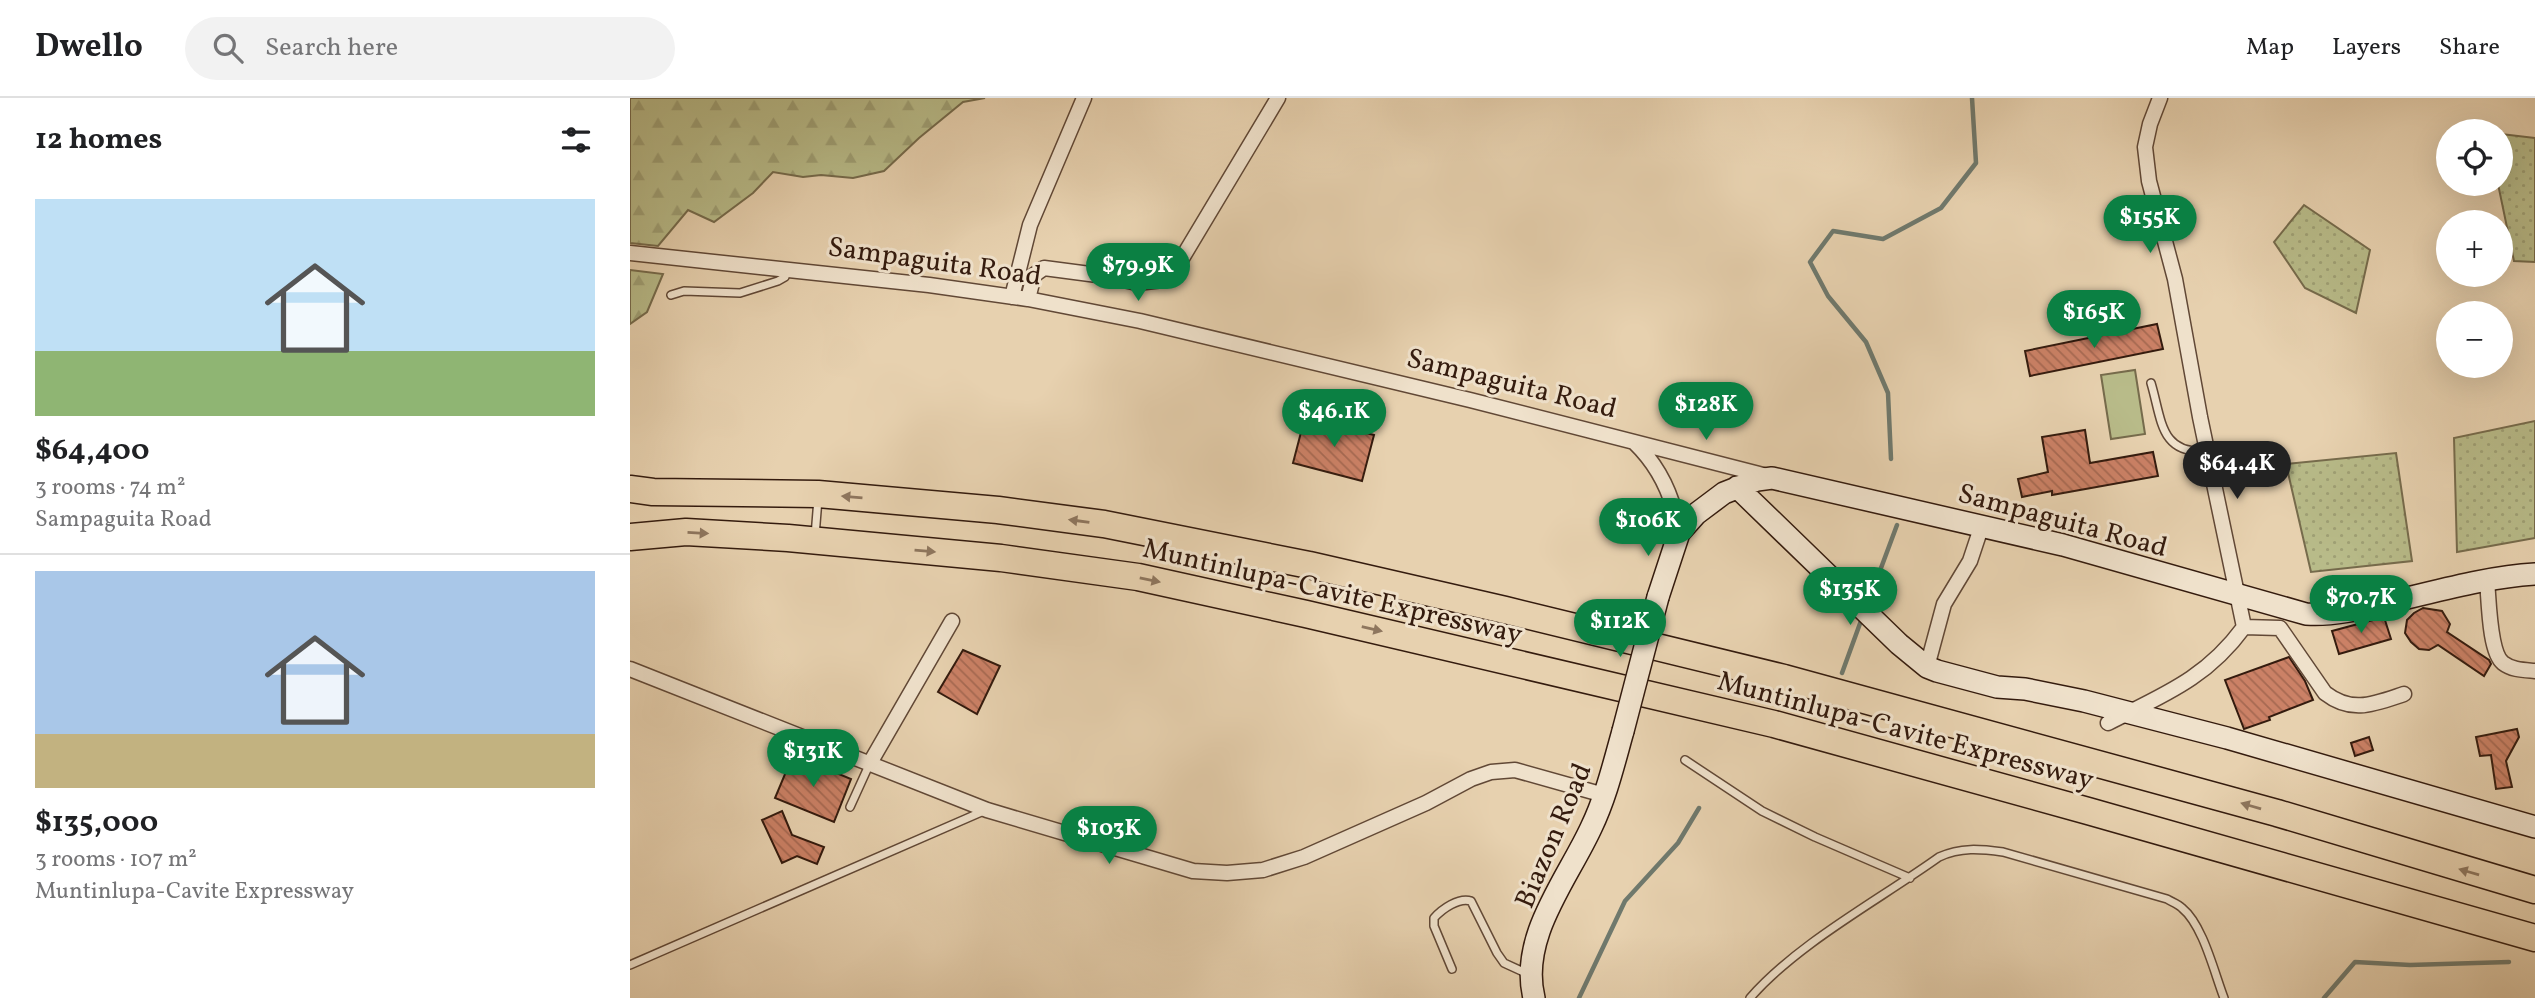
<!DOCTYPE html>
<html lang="en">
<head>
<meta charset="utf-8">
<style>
	:root { --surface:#fff; --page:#f2f2f2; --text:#202124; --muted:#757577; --line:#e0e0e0; --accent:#0b8043 }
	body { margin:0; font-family:Vollkorn,serif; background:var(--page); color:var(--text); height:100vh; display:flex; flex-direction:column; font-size:26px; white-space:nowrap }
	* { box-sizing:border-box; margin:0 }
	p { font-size:23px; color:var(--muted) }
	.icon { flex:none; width:38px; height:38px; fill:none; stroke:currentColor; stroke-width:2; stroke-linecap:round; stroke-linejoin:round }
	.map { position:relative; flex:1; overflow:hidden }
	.side { display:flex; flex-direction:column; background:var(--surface); width:630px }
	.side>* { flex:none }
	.fabs { position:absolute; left:1806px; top:21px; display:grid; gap:14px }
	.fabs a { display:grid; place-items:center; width:77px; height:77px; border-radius:50%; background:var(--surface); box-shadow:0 7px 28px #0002; font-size:35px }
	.price { position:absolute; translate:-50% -60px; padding:0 16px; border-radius:24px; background:var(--accent); color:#fff; font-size:23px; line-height:46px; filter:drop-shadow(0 2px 4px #0008) }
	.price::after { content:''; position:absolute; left:50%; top:42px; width:21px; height:16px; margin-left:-10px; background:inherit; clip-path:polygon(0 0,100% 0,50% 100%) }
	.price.selected { background:#222; color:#fff }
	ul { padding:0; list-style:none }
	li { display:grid; align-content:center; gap:14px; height:371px; padding:0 35px }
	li+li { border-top:2px solid var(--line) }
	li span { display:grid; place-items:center; height:217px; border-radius:0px; color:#555 }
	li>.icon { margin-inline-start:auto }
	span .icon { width:126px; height:126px; fill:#fffc; stroke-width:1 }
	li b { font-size:30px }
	h2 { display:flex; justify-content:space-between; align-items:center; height:84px; padding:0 35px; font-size:30px }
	header { display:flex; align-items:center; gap:42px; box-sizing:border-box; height:98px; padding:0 35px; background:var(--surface); border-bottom:2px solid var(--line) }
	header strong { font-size:33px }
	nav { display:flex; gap:38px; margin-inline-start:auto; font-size:24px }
	.search { width:490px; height:63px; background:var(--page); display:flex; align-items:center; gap:18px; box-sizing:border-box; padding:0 24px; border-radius:38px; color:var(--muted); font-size:26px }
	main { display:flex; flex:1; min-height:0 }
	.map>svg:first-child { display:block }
</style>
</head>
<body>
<header>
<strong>Dwello</strong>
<div class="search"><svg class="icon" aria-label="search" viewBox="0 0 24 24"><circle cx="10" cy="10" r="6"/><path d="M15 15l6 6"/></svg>Search here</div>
<nav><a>Map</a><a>Layers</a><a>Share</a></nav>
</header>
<main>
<section class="side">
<h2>12 homes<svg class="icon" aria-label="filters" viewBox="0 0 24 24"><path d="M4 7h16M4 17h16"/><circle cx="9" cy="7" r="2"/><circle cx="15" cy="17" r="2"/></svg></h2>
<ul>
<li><span style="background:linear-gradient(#bfe0f5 70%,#8fb573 0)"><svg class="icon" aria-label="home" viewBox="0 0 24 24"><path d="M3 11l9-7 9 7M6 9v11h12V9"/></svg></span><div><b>$64,400</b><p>3 rooms · 74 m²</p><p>Sampaguita Road</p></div></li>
<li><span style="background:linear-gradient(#a9c7e8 75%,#c2b280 0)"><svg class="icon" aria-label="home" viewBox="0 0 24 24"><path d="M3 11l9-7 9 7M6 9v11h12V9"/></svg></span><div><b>$135,000</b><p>3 rooms · 107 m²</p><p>Muntinlupa-Cavite Expressway</p></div></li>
</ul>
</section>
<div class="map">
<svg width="1905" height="900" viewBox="0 0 1905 900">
	<defs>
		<pattern id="forest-firs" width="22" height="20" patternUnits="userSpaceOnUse" patternTransform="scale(1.75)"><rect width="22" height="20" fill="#b8bb89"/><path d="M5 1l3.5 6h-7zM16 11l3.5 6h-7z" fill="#9fa075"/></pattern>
		<pattern id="garden-dots" width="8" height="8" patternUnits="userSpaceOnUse" patternTransform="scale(1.75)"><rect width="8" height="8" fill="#b8bb89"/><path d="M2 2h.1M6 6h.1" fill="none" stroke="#9fa075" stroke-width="1.8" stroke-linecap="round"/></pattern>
		<pattern id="building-back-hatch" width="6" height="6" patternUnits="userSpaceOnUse" patternTransform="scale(1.75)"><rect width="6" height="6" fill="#cb8166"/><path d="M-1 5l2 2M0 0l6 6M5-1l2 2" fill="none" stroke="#a66952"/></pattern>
	</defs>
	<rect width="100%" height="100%" fill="#e7d1af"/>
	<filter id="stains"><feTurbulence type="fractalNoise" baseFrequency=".00286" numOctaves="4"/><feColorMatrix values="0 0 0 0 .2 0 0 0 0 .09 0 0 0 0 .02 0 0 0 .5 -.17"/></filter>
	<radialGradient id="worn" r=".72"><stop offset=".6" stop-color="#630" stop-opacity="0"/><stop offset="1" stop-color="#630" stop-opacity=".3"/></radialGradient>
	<path fill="#b8bb89" stroke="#766b4c" stroke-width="2" d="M1505,272L1515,336L1481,341L1471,277Z"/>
	<path fill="url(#forest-firs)" stroke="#766b4c" stroke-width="2" d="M0,0H355L333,4L289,40L254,73L223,80L191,77L173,79L143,74L123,95L84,124L58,112L28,148L0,145Z
		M0,172L33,176L17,214L0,226Z"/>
	<path fill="url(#garden-dots)" stroke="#766b4c" stroke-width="2" d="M1871,36L1905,40V164L1884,163L1868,86H1871Z
		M1674,107L1740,152L1726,215L1675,190L1644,144Z
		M1905,323V440L1827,454L1824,340Z
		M1766,355L1782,463L1681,474L1656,366Z"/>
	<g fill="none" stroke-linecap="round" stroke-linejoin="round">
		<path stroke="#6f796d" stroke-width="4.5" d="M1261,361L1258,295L1236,244L1198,198L1180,164L1203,133L1253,141L1311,110L1346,65L1342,0
			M1238,505L1267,427
			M1212,575L1232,520
			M949,900L995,803L1048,745L1069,710
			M1694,900L1725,864L1780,867L1879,864"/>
	</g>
	<path fill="url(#building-back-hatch)" stroke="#341b0e" stroke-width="2" d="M1527,226L1533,251L1400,278L1395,253Z
		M675,319L744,337L732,383L663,365Z
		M1455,332L1460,365L1523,354L1528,378L1422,397V393L1392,399L1388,381L1418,374L1412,339Z
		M1793,510L1812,513L1820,526L1817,534L1859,562L1861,566L1854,578L1808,547L1799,552L1789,551L1781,544L1775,535L1777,522L1784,515Z
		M1754,519L1761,541L1709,556L1702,533Z
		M333,552L370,568L347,616L308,594Z
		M1659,559L1675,583L1683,602L1639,619L1640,622L1614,631L1595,582Z
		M1887,631L1889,639L1876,663L1882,689L1866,691L1861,657L1850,658L1846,639Z
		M1739,639L1743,652L1725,658L1721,645Z
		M163,657L221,681L204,724L145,700Z
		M152,713L162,737L194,749L187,766L167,758L152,765L132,722Z"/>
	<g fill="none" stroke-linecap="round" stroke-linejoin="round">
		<g stroke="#614836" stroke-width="10">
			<path id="lane" d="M41,197L54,193L110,195L148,183L155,179L157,172
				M1521,285C1532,322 1530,357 1577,353
				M185,438L188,401
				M1055,662L1132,713L1185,739L1280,780
				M220,709L240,665
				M0,867L356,712
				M822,871L804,828V820C812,811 829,799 841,803L867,855L874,865L898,876
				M1120,900C1168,845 1249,802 1309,759C1331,749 1350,751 1373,754L1537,801C1542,804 1548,806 1552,810C1573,827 1584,874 1594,900"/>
		</g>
		<g stroke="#614836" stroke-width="17">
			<path id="street" d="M0,155L299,187L398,201L510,223L840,302L1137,378
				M382,199L400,127L454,0
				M398,201L404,177L414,170L475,178L507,185L533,182L542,177L648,0
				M1004,344C1030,369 1044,400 1049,435
				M1857,483C1859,501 1859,554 1873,565C1882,572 1894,572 1905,573
				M1614,529L1650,530
				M1650,530L1695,595C1722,616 1744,606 1774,596
				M1297,569L1314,506L1340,463L1352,427
				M0,571L357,712L563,773L597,775L633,772L674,759L796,705L841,681L861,674L885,672L974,697
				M1478,625C1533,597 1576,581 1614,529L1570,319L1545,181L1519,83L1515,49L1520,26L1530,0
				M240,665L322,523"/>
		</g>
		<g stroke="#341b0e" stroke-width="24">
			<path id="secondary" d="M1107,389L1269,546L1297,569L1307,573L1367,589L1395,591L1454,603L1597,640L1905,729
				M1028,499L1049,435L1066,416L1094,395L1127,382L1142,380L1433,447L1676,516C1702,518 1731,511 1756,505C1805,494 1855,479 1905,476
				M904,900C889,839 937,782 961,730C976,699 984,665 993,633"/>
		</g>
		<g stroke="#341b0e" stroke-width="29">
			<path id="highway" d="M0,391L23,394L188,396L368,412L474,426L679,467L875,512L1154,580L1647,715L1905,792
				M0,439L56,434L158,440L371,460L508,479L676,516L1144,626L1458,713L1905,840"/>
		</g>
		<use href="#lane" stroke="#efe1cb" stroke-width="7"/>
		<use href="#street" stroke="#efe1cb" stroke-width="14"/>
		<use href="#secondary" stroke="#efe1cb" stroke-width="21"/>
		<use href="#highway" stroke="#e7d1af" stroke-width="26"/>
		<g stroke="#341b0e" stroke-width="24" stroke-linecap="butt">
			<path id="secondary-bridge" d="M993,633L1028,499"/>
		</g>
		<use href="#secondary-bridge" stroke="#efe1cb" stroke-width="21"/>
	</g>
	<defs><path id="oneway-solid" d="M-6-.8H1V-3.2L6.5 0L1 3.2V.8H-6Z" transform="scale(1.75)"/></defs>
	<g fill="#8e765e">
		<use href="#oneway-solid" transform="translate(222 399) rotate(-175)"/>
		<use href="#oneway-solid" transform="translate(449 423) rotate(-172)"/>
		<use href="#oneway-solid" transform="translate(68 435) rotate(3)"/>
		<use href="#oneway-solid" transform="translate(295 453) rotate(5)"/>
		<use href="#oneway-solid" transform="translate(520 482) rotate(12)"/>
		<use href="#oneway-solid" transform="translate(742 531) rotate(13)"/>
		<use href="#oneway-solid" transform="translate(1621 708) rotate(-164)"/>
		<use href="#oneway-solid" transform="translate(1839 774) rotate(-164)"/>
	</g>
	<g text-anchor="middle" stroke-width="6" stroke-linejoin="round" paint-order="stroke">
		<g font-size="28" fill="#341b0e" stroke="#efe1cb">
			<text transform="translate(305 162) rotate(8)" y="10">Sampaguita Road</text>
			<text transform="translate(882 284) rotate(14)" y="10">Sampaguita Road</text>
			<text transform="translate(1433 421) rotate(15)" y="10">Sampaguita Road</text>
			<text transform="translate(703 492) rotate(13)" y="10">Muntinlupa-Cavite Expressway</text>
			<text transform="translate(1276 631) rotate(15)" y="10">Muntinlupa-Cavite Expressway</text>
			<text transform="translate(922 737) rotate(-67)" y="10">Biazon Road</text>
		</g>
	</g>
	<rect width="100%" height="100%" filter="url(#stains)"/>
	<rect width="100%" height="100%" fill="url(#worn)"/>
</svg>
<div class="fabs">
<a><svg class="icon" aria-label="locate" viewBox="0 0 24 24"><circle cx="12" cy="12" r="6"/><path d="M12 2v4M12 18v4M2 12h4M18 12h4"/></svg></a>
<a>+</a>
<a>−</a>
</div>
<b class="price" style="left:1520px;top:157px">$155K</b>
<b class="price" style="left:508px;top:205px">$79.9K</b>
<b class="price" style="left:1464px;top:252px">$165K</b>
<b class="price" style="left:1076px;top:344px">$128K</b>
<b class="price" style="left:704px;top:351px">$46.1K</b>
<b class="price selected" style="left:1607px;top:403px">$64.4K</b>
<b class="price" style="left:1018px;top:460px">$106K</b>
<b class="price" style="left:1220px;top:529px">$135K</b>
<b class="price" style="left:1731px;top:537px">$70.7K</b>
<b class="price" style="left:990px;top:561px">$112K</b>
<b class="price" style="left:183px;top:691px">$131K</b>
<b class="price" style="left:479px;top:768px">$103K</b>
</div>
</main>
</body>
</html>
